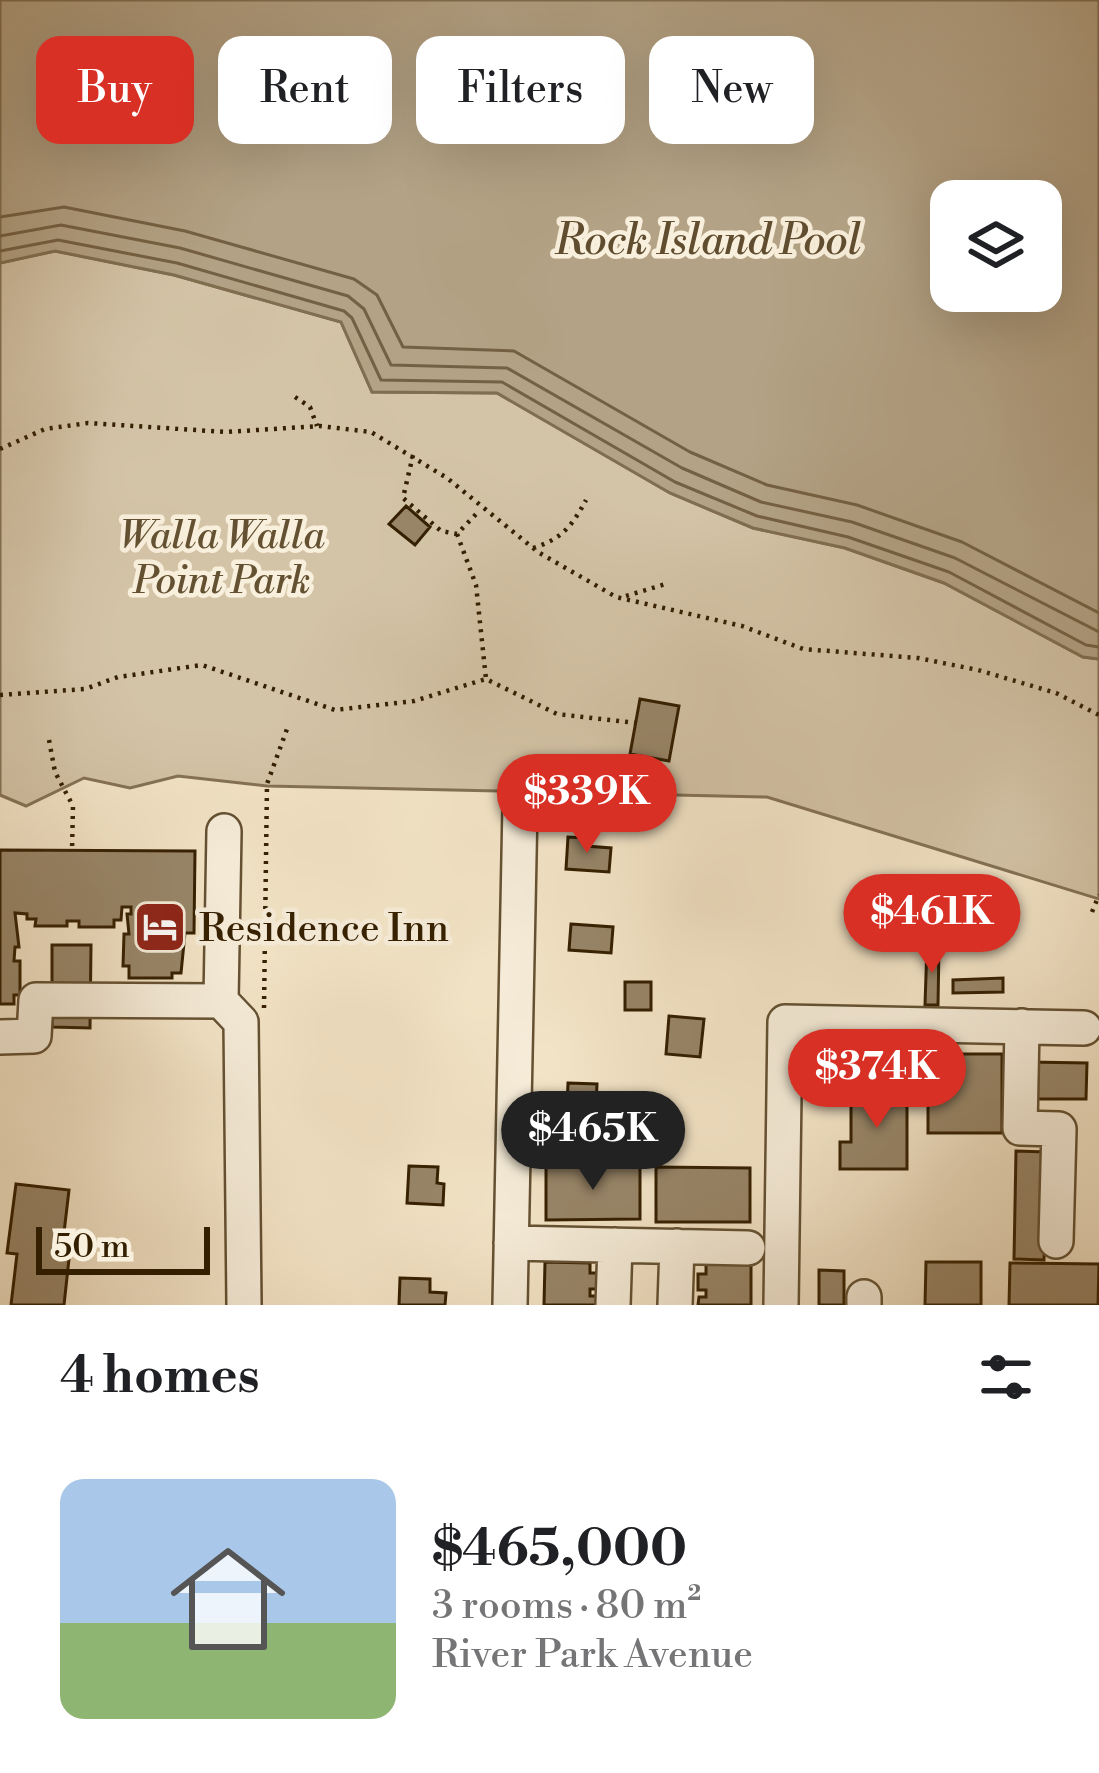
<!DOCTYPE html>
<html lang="en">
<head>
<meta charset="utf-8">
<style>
	:root { --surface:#fff; --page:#f6f6f6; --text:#202124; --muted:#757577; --line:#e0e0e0; --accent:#d93025 }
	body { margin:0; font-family:"Libre Bodoni",serif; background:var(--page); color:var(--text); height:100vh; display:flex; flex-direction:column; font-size:45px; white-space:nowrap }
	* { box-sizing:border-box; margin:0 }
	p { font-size:39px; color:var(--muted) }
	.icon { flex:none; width:66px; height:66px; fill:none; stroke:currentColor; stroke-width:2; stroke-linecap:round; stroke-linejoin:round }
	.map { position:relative; height:1305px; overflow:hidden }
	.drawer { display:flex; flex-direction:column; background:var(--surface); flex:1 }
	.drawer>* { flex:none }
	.hud { position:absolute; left:36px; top:36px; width:1029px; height:108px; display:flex; gap:24px }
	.fabs { position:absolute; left:930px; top:180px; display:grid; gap:24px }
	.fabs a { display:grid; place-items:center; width:132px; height:132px; border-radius:24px; background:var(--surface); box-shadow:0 12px 48px #0002; font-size:60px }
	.scale { position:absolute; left:36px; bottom:30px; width:174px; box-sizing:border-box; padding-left:12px; border:6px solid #341f00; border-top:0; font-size:33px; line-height:42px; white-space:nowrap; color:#341f00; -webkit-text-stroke:9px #f8efdc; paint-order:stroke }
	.price { position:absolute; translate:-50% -102px; padding:0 27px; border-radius:42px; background:var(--accent); color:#fff; font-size:39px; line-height:78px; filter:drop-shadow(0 3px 6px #0008) }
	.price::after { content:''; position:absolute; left:50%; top:72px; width:36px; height:27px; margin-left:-18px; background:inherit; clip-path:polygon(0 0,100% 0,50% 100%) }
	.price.current { background:#222; color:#fff }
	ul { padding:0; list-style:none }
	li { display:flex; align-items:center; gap:36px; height:300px; padding:0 60px }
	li+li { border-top:3px solid var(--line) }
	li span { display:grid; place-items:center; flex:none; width:336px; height:240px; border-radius:24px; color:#555 }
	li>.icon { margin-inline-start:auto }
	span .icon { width:144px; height:144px; fill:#fffc; stroke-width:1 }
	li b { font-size:51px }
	h2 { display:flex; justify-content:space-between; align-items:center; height:144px; padding:0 60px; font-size:51px }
	.tag { padding:0 42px; border-radius:24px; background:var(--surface); box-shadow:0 12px 48px #0002; font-size:42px; line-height:108px }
	.tag.current { background:var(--accent); color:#fff }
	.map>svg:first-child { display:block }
</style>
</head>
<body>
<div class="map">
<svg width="1099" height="1305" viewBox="0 0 1099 1305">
	<rect width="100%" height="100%" fill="#f5e6c9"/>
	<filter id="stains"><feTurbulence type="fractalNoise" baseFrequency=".00167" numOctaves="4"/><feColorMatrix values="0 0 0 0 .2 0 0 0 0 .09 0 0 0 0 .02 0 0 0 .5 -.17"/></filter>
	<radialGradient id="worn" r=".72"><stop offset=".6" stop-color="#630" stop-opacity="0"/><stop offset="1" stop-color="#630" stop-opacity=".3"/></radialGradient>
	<path fill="#d4c4a7" stroke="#847254" stroke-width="3" d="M55,251L174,275L341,322L372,392L497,393L670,493L753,528L845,548L944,583L1083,657L1099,659V899L767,797L267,786L178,776L130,788L84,778L26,806L0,795V263Z"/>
	<path fill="#b3a285" stroke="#806e50" stroke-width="3" fill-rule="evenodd" d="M0,0H1099V659L1083,657L944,583L845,548L753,528L670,493L497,393L372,392L341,322L174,275L55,251L0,263ZM951,201H1041V291H951Z"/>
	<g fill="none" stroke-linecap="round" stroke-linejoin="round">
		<path stroke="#746042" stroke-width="3" d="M0,217L64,207L185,231L354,279L377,295L403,347L514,351L690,452L767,485L857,505L962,542L1099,613
			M0,236L61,225L180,248L348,296L364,309L391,365L507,368L682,468L761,502L852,522L955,558L1099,632
			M0,251L58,240L177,263L344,311L352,318L381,380L502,382L675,482L757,516L848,537L949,572L1086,645L1099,647"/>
	</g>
	<path fill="#988669" stroke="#341f00" stroke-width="3" d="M406,506L430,527L415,545L389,524Z
		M640,699L679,706L669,761L630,754Z
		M568,837L586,838V846L611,848L609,872L566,869Z
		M0,850L195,851L194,933H185L181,973H172V978H129V966H123L124,934H129L127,914H131V907H122L121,920H114V927H79V921H67V926H35L36,919H27V914L15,913L19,947H15L14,961H20V995H14V1004H0Z
		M571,924L613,927L611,953L569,950Z
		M52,945H91L90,1028L52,1027Z
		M927,945L939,946L938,1005H925Z
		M1003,978V992L953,993V980Z
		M625,982H651V1010H625Z
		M669,1016L704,1019L700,1057L666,1054Z
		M928,1054H1002V1133H928Z
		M1028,1062L1087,1063L1086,1099H1027Z
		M568,1083L597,1084L596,1106L664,1109L662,1146H642L643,1130H632V1149L601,1147L602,1130H594V1109L567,1108Z
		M851,1089H907V1169H840V1142H851Z
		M1016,1151L1047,1152L1044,1260L1014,1259Z
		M409,1166L438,1167L437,1183L444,1184L443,1205L407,1203Z
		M546,1166H640V1219L546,1220Z
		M656,1167L750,1168V1222H656Z
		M16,1184L69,1190L61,1258L69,1259L64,1305H11L17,1254L7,1253Z
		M545,1262L590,1263V1273H598L597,1289H590V1296H597V1305H544Z
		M926,1262H981V1305H925Z
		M1010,1263L1099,1264L1098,1305H1009Z
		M706,1264H751V1305H698L699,1297H706V1290H698V1274H706Z
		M819,1270L844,1271V1305H819Z
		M400,1278L430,1279V1292L446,1293L445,1305H399Z"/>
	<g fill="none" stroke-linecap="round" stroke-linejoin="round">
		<g stroke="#645132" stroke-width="38">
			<path id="minor" d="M224,831L221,1001L241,1022L244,1305
				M1022,1026L1020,1128L1059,1129L1056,1241
				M0,1037L34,1036L36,1000L221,1001
				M511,1243L748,1248
				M510,1305L520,806
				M613,1305L615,1245
				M675,1305L677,1246
				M781,1305L785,1022L1084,1028
				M864,1305V1297"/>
		</g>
		<path stroke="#341f00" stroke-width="4.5" stroke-dasharray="3 6" stroke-linecap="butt" d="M295,397L310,407L317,426
			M0,449L45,429L88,423L226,432L320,426L371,432L447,478L538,552L616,597L742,626L803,649L918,658L978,670L1056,693L1099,715
			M413,455L403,498L441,531L457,534L480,510
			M457,534L476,585L486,679
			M533,548C562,539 572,526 586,500
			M626,596L669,583
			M0,695L85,689L118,677L202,665L335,710L414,701L486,679L557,714L636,723
			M49,740L55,772L73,806L72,851
			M1092,912L1099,895
			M264,1008L267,784L287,729"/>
		<use href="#minor" stroke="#f8efdc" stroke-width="33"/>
	</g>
	<defs>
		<g id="hotel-square" transform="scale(2.7)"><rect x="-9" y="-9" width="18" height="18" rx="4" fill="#8f2418" stroke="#f8efdc"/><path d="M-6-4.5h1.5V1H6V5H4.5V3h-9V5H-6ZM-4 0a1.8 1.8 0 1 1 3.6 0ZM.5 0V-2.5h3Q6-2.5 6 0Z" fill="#fff"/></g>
	</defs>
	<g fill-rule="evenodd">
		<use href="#hotel-square" x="160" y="927"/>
	</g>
	<g text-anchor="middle" stroke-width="9" stroke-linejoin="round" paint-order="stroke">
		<g font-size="39" font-style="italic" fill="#645132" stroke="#f8efdc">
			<text x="222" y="548">Walla Walla<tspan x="222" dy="45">Point Park</tspan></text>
		</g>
		<g font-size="39" fill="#341f00" stroke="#f8efdc" text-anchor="start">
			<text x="199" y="941">Residence Inn</text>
		</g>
		<g font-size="42" font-style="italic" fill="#604d2f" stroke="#f8efdc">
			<text x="708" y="254">Rock Island Pool</text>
		</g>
	</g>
	<rect width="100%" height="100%" filter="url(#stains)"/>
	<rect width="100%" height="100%" fill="url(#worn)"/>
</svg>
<div class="fabs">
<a><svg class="icon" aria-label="layers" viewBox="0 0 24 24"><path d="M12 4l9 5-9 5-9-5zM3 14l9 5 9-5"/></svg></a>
</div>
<div class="scale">50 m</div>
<b class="price" style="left:587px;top:856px">$339K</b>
<b class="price" style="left:932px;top:976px">$461K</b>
<b class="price" style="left:877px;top:1131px">$374K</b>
<b class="price current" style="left:593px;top:1193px">$465K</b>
<div class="hud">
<a class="tag current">Buy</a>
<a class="tag">Rent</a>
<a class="tag">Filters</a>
<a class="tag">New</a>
</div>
</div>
<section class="drawer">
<h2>4 homes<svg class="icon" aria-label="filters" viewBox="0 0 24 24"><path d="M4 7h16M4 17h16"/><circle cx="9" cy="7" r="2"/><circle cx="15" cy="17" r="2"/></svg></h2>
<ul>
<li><span style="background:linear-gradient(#a9c7e8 60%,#8fb573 0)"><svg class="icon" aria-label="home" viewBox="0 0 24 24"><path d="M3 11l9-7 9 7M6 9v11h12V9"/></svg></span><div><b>$465,000</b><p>3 rooms · 80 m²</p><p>River Park Avenue</p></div></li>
</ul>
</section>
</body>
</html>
